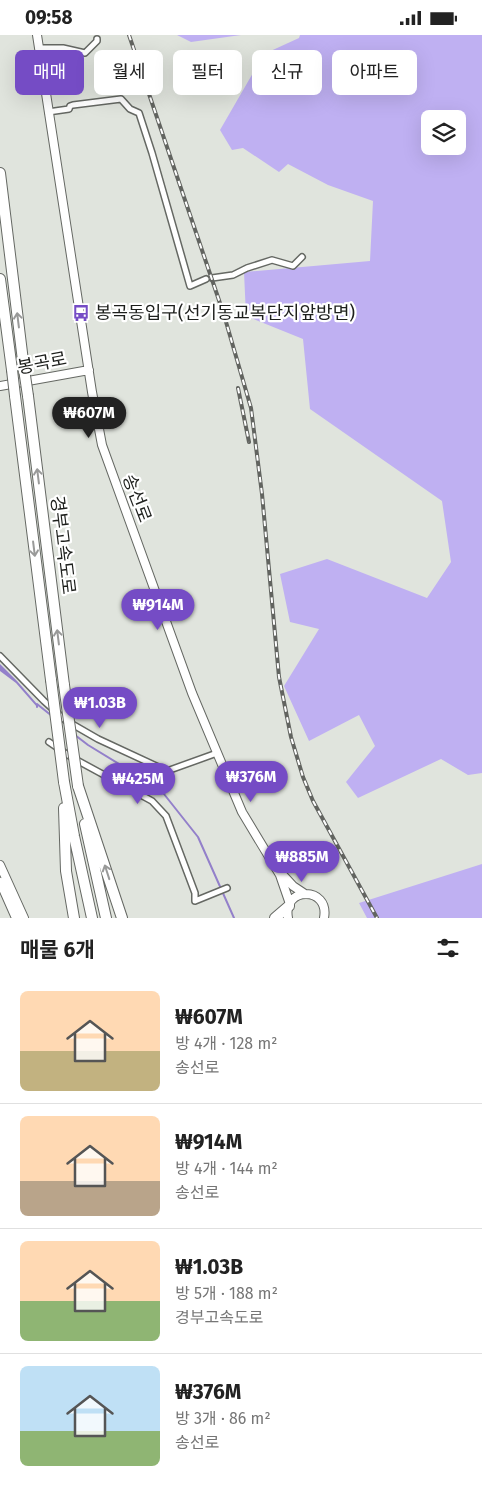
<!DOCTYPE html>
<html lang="ko">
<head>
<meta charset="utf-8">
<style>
	:root { --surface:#fff; --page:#f2f2f2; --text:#222; --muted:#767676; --line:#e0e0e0; --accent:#754cc5 }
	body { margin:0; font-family:"Fira Sans","Noto Sans KR",sans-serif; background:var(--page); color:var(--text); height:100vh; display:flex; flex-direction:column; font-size:19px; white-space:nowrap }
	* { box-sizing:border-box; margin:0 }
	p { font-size:16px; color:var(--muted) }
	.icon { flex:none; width:28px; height:28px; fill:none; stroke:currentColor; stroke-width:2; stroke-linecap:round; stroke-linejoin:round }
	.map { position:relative; height:883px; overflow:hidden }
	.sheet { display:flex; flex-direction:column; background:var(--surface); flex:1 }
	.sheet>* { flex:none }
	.hud { position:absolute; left:15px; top:15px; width:452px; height:45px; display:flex; gap:10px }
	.buttons { position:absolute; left:421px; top:75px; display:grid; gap:10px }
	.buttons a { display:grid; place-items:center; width:45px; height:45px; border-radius:8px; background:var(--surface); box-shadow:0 5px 20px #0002; font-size:25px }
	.price { position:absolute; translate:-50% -42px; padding:0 11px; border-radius:18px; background:var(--accent); color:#fff; font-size:16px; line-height:32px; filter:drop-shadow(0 1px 2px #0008) }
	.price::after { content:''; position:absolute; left:50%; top:30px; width:15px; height:11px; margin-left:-8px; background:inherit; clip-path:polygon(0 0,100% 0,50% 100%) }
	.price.current { background:#222; color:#fff }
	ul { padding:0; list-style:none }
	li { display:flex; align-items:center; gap:15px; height:125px; padding:0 20px }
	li+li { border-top:1px solid var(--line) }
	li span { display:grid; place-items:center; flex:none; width:140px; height:100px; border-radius:8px; color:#555 }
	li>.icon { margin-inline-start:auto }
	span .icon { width:60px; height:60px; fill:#fffc; stroke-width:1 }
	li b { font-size:21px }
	h2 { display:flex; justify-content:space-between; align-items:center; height:60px; padding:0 20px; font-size:21px }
	.pill { padding:0 18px; border-radius:8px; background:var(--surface); box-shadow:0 5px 20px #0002; font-size:18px; line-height:45px }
	.pill.current { background:var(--accent); color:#fff }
	.status { display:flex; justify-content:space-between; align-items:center; height:35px; padding:0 25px; background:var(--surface); direction:ltr }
	.status svg { height:14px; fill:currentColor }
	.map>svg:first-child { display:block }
</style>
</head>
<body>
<div class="status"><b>09:58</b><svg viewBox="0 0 49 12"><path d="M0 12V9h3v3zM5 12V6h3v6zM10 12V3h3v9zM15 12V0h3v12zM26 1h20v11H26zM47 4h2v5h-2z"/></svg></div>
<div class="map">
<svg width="482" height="883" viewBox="0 0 482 883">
	<rect width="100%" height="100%" fill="#e0e4dd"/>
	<path fill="#bfb0f2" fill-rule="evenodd" d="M177,0H241L191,7Z
		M300,0H482V738L468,740L441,724L358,763L346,747L375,711L359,680L309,706L284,651L319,594L290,587L280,539L327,524L427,563L451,527L442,466L310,374L303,304L246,281L244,237L370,226L373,166L328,150L288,129L279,137L243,113L232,115L220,95L264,19L299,3ZM430,84H458V111H430Z
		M482,829V883H367L359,868Z"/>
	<path fill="#9380ca" d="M0,629L17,646L37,669V672L16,648L0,636Z"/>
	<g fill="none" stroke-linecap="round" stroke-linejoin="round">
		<path stroke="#9380ca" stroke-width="2" d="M37,672V669L52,681
			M75,700L88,710L160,754L198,802L234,883"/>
		<g stroke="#656863" stroke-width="8">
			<path id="street" d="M39,13H63L85,18L97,6V4
				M48,77L69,74L70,71L73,70L121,64L130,74L139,78L152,118L190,251L206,244
				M212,243L233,240L247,233L272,225L293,231L302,222
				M0,621L44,666L65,685L98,704L167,736L217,718
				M49,707L71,722L152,766L166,781L195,858V866L227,853"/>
		</g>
		<g stroke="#656863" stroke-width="10">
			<path id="secondary" d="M37,0L92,357L102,410L192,658L242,777L280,840L290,869
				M0,351L89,335
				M0,830L24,883
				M281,838L293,851L305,859
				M0,847L16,883
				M288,883C282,851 330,851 324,883"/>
		</g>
		<g stroke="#656863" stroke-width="12">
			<path id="highway" d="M0,138L24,334
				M0,244L12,335
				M15,361L51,645
				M28,361L64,650
				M64,747L74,801L92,883
				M78,751L122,883
				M64,773L66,836L74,883
				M85,789L106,883
				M275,883L289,871"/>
		</g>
		<use href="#street" stroke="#fff" stroke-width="5"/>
		<use href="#secondary" stroke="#fff" stroke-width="8"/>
		<use href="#highway" stroke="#fff" stroke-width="10"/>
		<g stroke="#626460" stroke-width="4">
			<path id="rail" d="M129,0L224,280L251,373L262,459L279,642L291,702L303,742L313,766L377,883
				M238,353L249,407"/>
		</g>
		<use href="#rail" stroke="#fff" stroke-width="2" stroke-dasharray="5.5" stroke-linecap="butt"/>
		<g stroke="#656863" stroke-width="12" stroke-linecap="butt">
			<path id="highway-bridge" d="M24,334L28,361
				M12,335L15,361
				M51,645L64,747
				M64,650L78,751"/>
		</g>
		<use href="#highway-bridge" stroke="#fff" stroke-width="10"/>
	</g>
	<defs><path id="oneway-shaft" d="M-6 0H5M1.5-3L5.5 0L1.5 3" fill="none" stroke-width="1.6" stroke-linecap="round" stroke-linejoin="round" transform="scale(1.25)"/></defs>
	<g stroke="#999a99">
		<use href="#oneway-shaft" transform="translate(18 285) rotate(-97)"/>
		<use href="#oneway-shaft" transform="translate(38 441) rotate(-97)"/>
		<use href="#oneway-shaft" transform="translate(34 514) rotate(83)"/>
		<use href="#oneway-shaft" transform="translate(58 602) rotate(-97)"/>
		<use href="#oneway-shaft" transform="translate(107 837) rotate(-108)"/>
	</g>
	<defs>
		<g id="bus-bare" transform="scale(1.35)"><path d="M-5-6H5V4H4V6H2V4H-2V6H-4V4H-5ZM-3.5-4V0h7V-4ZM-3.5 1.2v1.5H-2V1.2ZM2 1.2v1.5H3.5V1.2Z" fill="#754cc5" stroke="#fff" stroke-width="2.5" paint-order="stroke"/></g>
	</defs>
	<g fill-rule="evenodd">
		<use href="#bus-bare" x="81" y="278"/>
	</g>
	<g text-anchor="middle" stroke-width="4.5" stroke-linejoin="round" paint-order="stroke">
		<g font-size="18" fill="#1d1f1c" stroke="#fff" text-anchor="start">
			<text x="95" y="284">봉곡동입구(선기동교복단지앞방면)</text>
		</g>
		<g font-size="18" fill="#1d1f1c" stroke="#fff">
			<text transform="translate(42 328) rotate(-11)" y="6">봉곡로</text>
			<text transform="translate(137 463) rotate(69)" y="6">송선로</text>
			<text transform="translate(63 510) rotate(83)" y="6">경부고속도로</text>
		</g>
	</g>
</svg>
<div class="buttons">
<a><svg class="icon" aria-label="layers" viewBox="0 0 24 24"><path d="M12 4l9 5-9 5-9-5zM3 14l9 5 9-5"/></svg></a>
</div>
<b class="price current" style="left:89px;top:404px">₩607M</b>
<b class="price" style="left:158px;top:596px">₩914M</b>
<b class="price" style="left:100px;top:694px">₩1.03B</b>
<b class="price" style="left:251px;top:768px">₩376M</b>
<b class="price" style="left:138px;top:770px">₩425M</b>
<b class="price" style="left:302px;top:848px">₩885M</b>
<div class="hud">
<a class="pill current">매매</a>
<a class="pill">월세</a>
<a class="pill">필터</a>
<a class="pill">신규</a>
<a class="pill">아파트</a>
</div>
</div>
<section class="sheet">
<h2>매물 6개<svg class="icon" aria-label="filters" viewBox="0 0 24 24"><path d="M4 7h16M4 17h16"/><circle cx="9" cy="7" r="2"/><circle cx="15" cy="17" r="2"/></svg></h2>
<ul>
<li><span style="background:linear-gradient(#ffd9b3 60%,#c2b280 0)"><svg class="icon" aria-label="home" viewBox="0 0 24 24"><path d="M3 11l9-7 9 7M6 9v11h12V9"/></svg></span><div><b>₩607M</b><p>방 4개 · 128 m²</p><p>송선로</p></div></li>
<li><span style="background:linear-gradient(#ffd9b3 65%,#b9a48a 0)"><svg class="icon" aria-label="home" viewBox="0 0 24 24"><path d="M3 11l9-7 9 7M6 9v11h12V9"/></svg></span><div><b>₩914M</b><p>방 4개 · 144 m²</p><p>송선로</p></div></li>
<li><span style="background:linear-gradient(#ffd9b3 60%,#8fb573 0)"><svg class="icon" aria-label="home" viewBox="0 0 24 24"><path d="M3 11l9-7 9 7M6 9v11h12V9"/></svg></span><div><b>₩1.03B</b><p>방 5개 · 188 m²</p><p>경부고속도로</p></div></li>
<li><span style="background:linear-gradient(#bfe0f5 65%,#8fb573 0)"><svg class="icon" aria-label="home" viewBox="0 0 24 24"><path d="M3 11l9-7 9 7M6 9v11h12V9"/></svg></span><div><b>₩376M</b><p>방 3개 · 86 m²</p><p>송선로</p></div></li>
</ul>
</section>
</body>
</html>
